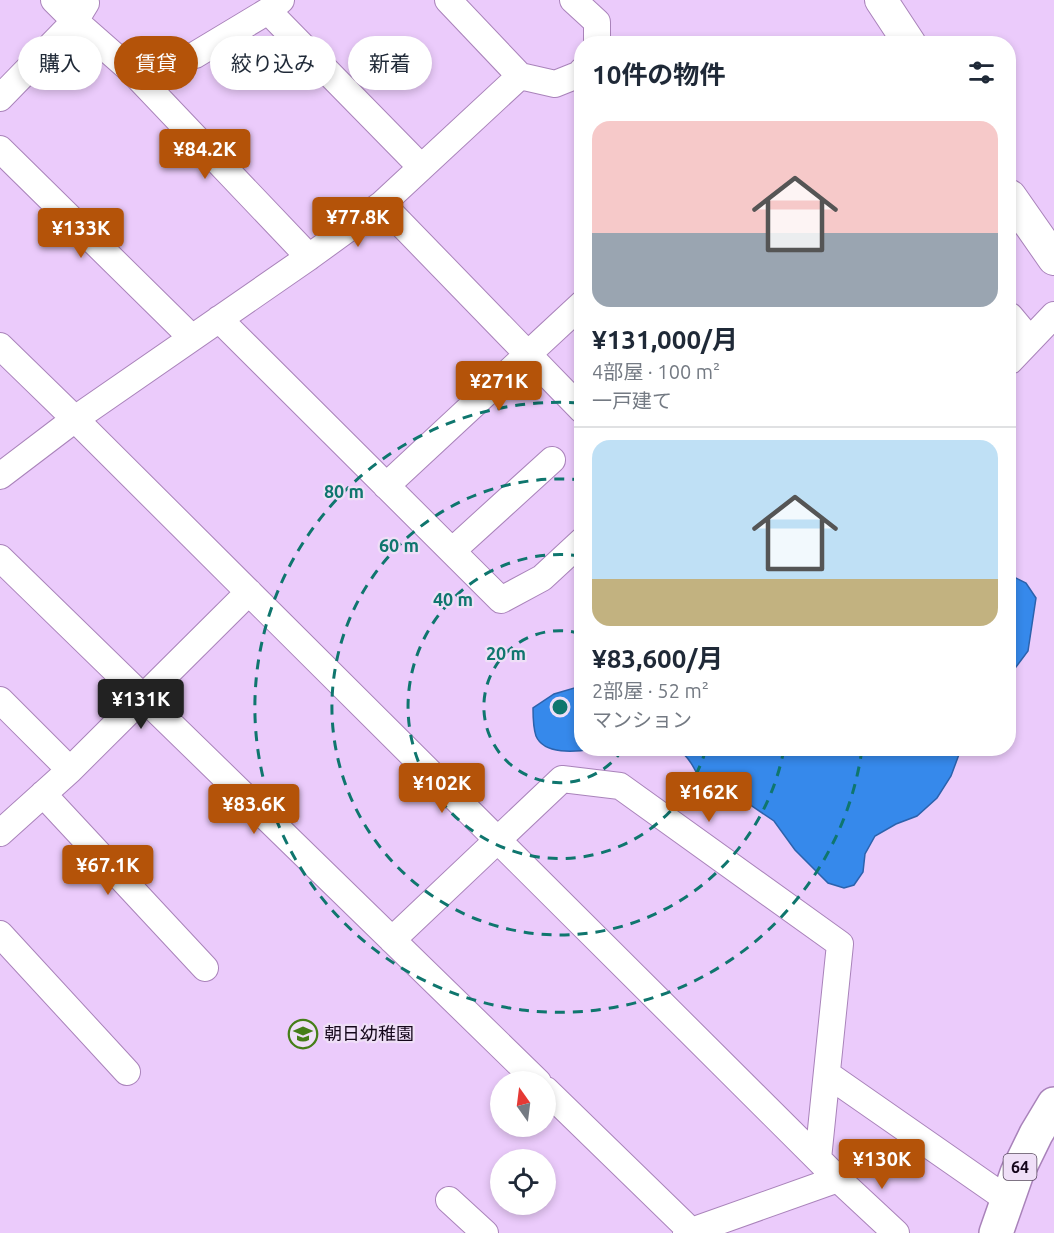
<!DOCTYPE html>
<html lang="ja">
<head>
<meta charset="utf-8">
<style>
	:root { --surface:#fff; --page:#f2f2f3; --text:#1f2937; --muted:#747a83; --line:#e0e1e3; --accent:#b45309 }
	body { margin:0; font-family:Ubuntu,"Noto Sans JP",sans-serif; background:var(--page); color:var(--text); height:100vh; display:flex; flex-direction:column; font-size:22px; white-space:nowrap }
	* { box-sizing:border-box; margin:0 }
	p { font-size:20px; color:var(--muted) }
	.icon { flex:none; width:33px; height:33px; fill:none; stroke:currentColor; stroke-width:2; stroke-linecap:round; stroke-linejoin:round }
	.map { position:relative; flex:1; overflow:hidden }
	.drawer { position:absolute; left:574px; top:36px; width:442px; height:720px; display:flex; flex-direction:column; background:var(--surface); border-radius:24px; box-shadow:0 3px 9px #0003 }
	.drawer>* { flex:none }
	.banner { position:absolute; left:18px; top:36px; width:466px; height:54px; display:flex; gap:12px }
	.needle { width:39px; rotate:346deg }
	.controls { position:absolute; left:490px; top:1071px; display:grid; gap:12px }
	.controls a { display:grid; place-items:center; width:66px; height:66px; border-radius:50%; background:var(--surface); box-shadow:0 3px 9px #0003; font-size:30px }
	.price { position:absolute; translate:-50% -51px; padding:0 14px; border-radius:6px; background:var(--accent); color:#fff; font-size:20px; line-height:39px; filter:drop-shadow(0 2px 3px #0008) }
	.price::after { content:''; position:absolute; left:50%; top:36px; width:18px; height:14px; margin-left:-9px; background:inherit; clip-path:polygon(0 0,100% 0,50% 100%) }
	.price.selected { background:#222; color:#fff }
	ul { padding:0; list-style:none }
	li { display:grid; align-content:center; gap:12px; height:318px; padding:0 18px }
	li+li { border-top:2px solid var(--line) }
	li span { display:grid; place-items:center; height:186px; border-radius:18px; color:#555 }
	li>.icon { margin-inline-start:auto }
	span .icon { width:108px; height:108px; fill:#fffc; stroke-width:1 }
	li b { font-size:26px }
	h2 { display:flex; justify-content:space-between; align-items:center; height:72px; padding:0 18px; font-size:26px }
	.chip { padding:0 21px; border-radius:27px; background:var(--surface); box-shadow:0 3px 9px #0003; font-size:21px; line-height:54px }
	.chip.selected { background:var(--accent); color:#fff }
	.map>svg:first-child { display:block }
</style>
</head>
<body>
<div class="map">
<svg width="1054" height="1233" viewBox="0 0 1054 1233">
	<rect width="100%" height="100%" fill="#ebcbfb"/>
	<path fill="#3689eb" stroke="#2c62ac" stroke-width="1.5" d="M1010,575L1026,583L1036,598L1028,651L1010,675Z
		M582,678V748L592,749C576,752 544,755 536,736C533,727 533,717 533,708L554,694L578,687Z
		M677,749H961L951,776L937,798L917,816L896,824L875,836L865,854L863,872L854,885L844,888L828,883L795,850L774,821L743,800L711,805C703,788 693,757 677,749Z"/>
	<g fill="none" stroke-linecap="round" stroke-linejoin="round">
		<g stroke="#a983ba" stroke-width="28">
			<path id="minor" d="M54,0L75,21L133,72L309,257
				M448,0L520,76
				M573,0L597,22V44
				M268,11L421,167
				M133,72L195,55L268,11L281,0
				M0,98L75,21L86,3L85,0
				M0,149L192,338
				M382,204L582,410
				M1010,316L1030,340
				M219,319L501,600L542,578L582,541
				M0,346L75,419L838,1179L896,1233
				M1010,361L1054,315
				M0,476L75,419L309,257L382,204L520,76L555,84L580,74L582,71
				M386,486L582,304
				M452,551L552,460
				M0,558L538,1082
				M0,700L70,770
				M43,794L205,968
				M0,833L70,770L249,592
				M0,934L127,1072
				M392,940L562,779L620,786L840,944L818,1159
				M827,1074L1008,1200
				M546,1090L691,1231
				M449,1200L485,1233
				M686,1233L838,1179"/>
		</g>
		<g stroke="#a983ba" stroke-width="34">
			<path id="tertiary" d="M881,0L910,44
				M1010,196L1054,259"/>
		</g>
		<g stroke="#a983ba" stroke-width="36">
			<path id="primary" d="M996,1233L1017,1173L1036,1134L1054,1104"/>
		</g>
		<use href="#minor" stroke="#fff" stroke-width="26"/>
		<use href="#tertiary" stroke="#fff" stroke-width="32"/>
		<use href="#primary" stroke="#fff" stroke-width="33"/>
	</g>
	<g fill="none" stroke="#0f766e" stroke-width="3" stroke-dasharray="10 8">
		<path d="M623 749A76 76 0 1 1 582 634"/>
		<path d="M706 749A152 152 0 1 1 581 556"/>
		<path d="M784 749A228 228 0 1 1 582 480"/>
		<path d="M862 749A305 305 0 1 1 581 403"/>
	</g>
	<defs>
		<g id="school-ring" transform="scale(1.5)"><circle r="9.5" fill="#efdff7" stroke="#457e17" stroke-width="1.5"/><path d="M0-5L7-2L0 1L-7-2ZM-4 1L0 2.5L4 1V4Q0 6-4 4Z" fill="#457e17"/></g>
	</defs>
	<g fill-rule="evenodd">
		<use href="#school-ring" x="303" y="1034"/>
	</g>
	<g text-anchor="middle" stroke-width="4.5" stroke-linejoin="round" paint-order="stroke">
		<rect fill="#efdff7" stroke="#56475c" stroke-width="1.5" x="1003.5" y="1154" width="33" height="26" rx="4.5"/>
		<g font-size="16" font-weight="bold" fill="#14061a">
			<text x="1020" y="1173">64</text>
		</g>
		<g font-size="18" fill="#14061a" stroke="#efdff7" text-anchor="start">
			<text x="324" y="1040">朝日幼稚園</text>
		</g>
	</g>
	<circle cx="560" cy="707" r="9" fill="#0f766e" stroke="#efdff7" stroke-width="3"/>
	<g font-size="18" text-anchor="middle" font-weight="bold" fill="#0f766e" stroke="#efdff7" stroke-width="4.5" stroke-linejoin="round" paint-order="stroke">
		<text x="344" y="498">80 m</text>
		<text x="399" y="552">60 m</text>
		<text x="453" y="606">40 m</text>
		<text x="506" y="660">20 m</text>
	</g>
</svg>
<div class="controls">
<a><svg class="needle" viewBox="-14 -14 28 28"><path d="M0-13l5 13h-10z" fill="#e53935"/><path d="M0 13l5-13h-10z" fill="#747a83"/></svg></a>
<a><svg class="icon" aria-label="locate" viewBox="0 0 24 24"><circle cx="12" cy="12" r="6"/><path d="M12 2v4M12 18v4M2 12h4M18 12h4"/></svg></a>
</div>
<b class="price" style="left:205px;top:180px">¥84.2K</b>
<b class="price" style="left:358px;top:248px">¥77.8K</b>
<b class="price" style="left:81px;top:259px">¥133K</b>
<b class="price" style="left:499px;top:412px">¥271K</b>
<b class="price selected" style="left:141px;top:730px">¥131K</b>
<b class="price" style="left:442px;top:814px">¥102K</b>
<b class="price" style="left:709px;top:823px">¥162K</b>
<b class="price" style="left:254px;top:835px">¥83.6K</b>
<b class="price" style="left:108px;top:896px">¥67.1K</b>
<b class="price" style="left:882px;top:1190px">¥130K</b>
<div class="banner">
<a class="chip">購入</a>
<a class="chip selected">賃貸</a>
<a class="chip">絞り込み</a>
<a class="chip">新着</a>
</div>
<section class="drawer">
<h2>10件の物件<svg class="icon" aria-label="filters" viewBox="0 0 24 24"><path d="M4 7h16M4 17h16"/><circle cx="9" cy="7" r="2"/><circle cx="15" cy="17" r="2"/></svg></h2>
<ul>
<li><span style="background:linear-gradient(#f6c9c9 60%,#9aa5b1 0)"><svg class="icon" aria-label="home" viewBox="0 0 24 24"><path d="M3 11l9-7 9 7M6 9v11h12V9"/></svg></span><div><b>¥131,000/月</b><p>4部屋 · 100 m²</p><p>一戸建て</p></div></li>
<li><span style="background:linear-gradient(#bfe0f5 75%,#c2b280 0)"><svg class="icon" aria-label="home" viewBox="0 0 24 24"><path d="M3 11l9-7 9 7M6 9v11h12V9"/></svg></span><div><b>¥83,600/月</b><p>2部屋 · 52 m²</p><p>マンション</p></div></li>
</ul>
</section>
</div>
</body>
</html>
